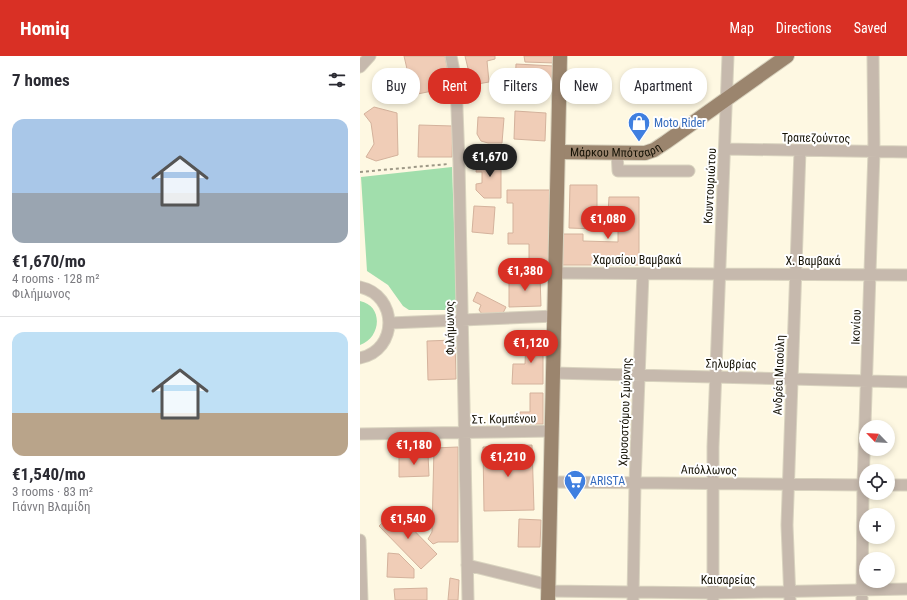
<!DOCTYPE html>
<html lang="en">
<head>
<meta charset="utf-8">
<style>
	:root { --surface:#fff; --page:#f2f2f3; --text:#2b2b33; --muted:#7c7c81; --line:#e1e1e2; --accent:#d93025 }
	body { margin:0; font-family:"Roboto Condensed",sans-serif; background:var(--page); color:var(--text); height:100vh; display:flex; flex-direction:column; font-size:15px; white-space:nowrap }
	* { box-sizing:border-box; margin:0 }
	p { font-size:13px; color:var(--muted) }
	.icon { flex:none; width:22px; height:22px; fill:none; stroke:currentColor; stroke-width:2; stroke-linecap:round; stroke-linejoin:round }
	.map { position:relative; flex:1; overflow:hidden }
	.side { display:flex; flex-direction:column; background:var(--surface); width:360px }
	.side>* { flex:none }
	.top-card { position:absolute; left:12px; top:12px; width:380px; height:36px; display:flex; gap:8px }
	.needle { width:26px; rotate:295deg }
	.buttons { position:absolute; left:499px; top:364px; display:grid; gap:8px }
	.buttons a { display:grid; place-items:center; width:36px; height:36px; border-radius:50%; background:var(--surface); box-shadow:0 2px 6px #0003; font-size:20px }
	.price { position:absolute; translate:-50% -34px; padding:0 9px; border-radius:14px; background:var(--accent); color:#fff; font-size:13px; line-height:26px; filter:drop-shadow(0 1px 2px #0008) }
	.price::after { content:''; position:absolute; left:50%; top:24px; width:12px; height:9px; margin-left:-6px; background:inherit; clip-path:polygon(0 0,100% 0,50% 100%) }
	.price.current { background:#222; color:#fff }
	ul { padding:0; list-style:none }
	li { display:grid; align-content:center; gap:8px; height:212px; padding:0 12px }
	li+li { border-top:1px solid var(--line) }
	li span { display:grid; place-items:center; height:124px; border-radius:12px; color:#555 }
	li>.icon { margin-inline-start:auto }
	span .icon { width:72px; height:72px; fill:#fffc; stroke-width:1 }
	li b { font-size:17px }
	h2 { display:flex; justify-content:space-between; align-items:center; height:48px; padding:0 12px; font-size:17px }
	.tag { padding:0 14px; border-radius:16px; background:var(--surface); box-shadow:0 2px 6px #0003; font-size:14px; line-height:36px }
	.tag.current { background:var(--accent); color:#fff }
	header { display:flex; align-items:center; gap:24px; box-sizing:border-box; height:56px; padding:0 20px; background:var(--accent); color:#fff }
	header strong { font-size:19px }
	nav { display:flex; gap:22px; margin-inline-start:auto; font-size:14px }
	main { display:flex; flex:1; min-height:0 }
	.map>svg:first-child { display:block }
</style>
</head>
<body>
<header>
<strong>Homiq</strong>
<nav><a>Map</a><a>Directions</a><a>Saved</a></nav>
</header>
<main>
<section class="side">
<h2>7 homes<svg class="icon" aria-label="filters" viewBox="0 0 24 24"><path d="M4 7h16M4 17h16"/><circle cx="9" cy="7" r="2"/><circle cx="15" cy="17" r="2"/></svg></h2>
<ul>
<li><span style="background:linear-gradient(#a9c7e8 60%,#9aa5b1 0)"><svg class="icon" aria-label="home" viewBox="0 0 24 24"><path d="M3 11l9-7 9 7M6 9v11h12V9"/></svg></span><div><b>€1,670/mo</b><p>4 rooms · 128 m²</p><p>Φιλήμωνος</p></div></li>
<li><span style="background:linear-gradient(#bfe0f5 65%,#b9a48a 0)"><svg class="icon" aria-label="home" viewBox="0 0 24 24"><path d="M3 11l9-7 9 7M6 9v11h12V9"/></svg></span><div><b>€1,540/mo</b><p>3 rooms · 83 m²</p><p>Γιάννη Βλαμίδη</p></div></li>
</ul>
</section>
<div class="map">
<svg width="547" height="544" viewBox="0 0 547 544">
	<rect width="100%" height="100%" fill="#fef8e2"/>
	<path fill="#a1deac" d="M92,111L97,250L95,254H49L43,250L28,229L7,215L1,121Z
		M0,245C24,250 21,282 0,289Z"/>
	<path fill="#f0cdb7" stroke="#d4b29c" d="M44,0H85L91,31L53,39Z
		M105,0H135V3L127,5L129,26L112,29Z
		M164,0H195V7L165,6Z
		M156,8L194,10L193,33L155,32Z
		M14,51L37,57L38,99L16,105L6,101L14,88L11,67L4,58Z
		M155,55L186,57L185,85L154,83Z
		M118,61L144,62L142,87H128L121,85L117,78Z
		M59,69L93,70L92,101H58Z
		M124,101H141V142H124L116,134V128L122,127V116H116L117,108Z
		M210,129H237V173L209,172Z
		M147,134H193V206H169V188H148V177H153V147H147Z
		M249,141H279V209H202V178H223V185L258,186V158H248Z
		M114,150L135,151L133,178L112,176Z
		M180,220L181,250L149,251V221Z
		M117,236L146,251L143,257L122,258L119,254L121,249L113,245Z
		M166,281H183V328H152L153,308H165Z
		M95,284L96,323L68,324L67,285Z
		M170,337H183V368H160V356H170Z
		M172,389L174,454L124,455L123,391Z
		M98,391V486H78L73,488L68,483L72,476L74,392Z
		M68,398L69,420L39,421V399Z
		M35,455L77,498L61,513L19,470Z
		M159,463L181,464L180,491H158Z
		M28,497L39,498L54,513V522L27,521Z
		M90,522L99,524L98,544H88Z
		M67,532V544H35L34,533Z"/>
	<g fill="none" stroke-linecap="round" stroke-linejoin="round">
		<g stroke="#d9d3bf" stroke-width="13">
			<path id="minor" d="M91,0L96,26L99,107L108,544
				M0,11L10,0
				M365,93L547,96
				M257,96L258,115H329
				M195,217L547,219
				M0,231C38,239 39,294 0,302
				M30,267L195,260
				M193,317L547,326
				M0,378L192,375
				M191,426L506,429
				M528,429H547
				M0,484L2,544
				M107,509L189,529
				M189,535L353,537L547,533
				M273,543L275,427L283,217
				M353,544V391L368,0
				M430,544L427,469L440,94
				M502,544L503,429L514,95L513,0"/>
		</g>
		<g stroke="#d9d3bf" stroke-width="16">
			<g id="major">
				<path id="s1" d="M198,96L285,97L294,94L306,86L427,0"/>
				<path d="M188,544L200,0"/>
			</g>
		</g>
		<path stroke="#9c9785" stroke-width="2" stroke-dasharray="3 3" stroke-linecap="butt" d="M0,116L88,108"/>
		<use href="#minor" stroke="#c6b9ad" stroke-width="11"/>
		<use href="#major" stroke="#9b856e" stroke-width="14"/>
	</g>
	<defs>
		<g id="shop-pin" transform="scale(1.15)"><path d="M0 17L-7.5 6A9.5 9.5 0 1 1 7.5 6Z" fill="#3f7fe0" stroke="#fff"/><path d="M-5-2.5h2.3a2.7 3.5 0 0 1 5.4 0H5L5.5 6h-11ZM-1.5-2.5h3a1.5 2.3 0 0 0-3 0Z" fill="#fff"/></g>
		<g id="supermarket-pin" transform="scale(1.15)"><path d="M0 17L-7.5 6A9.5 9.5 0 1 1 7.5 6Z" fill="#3f7fe0" stroke="#fff"/><path d="M-6-5.5h2.5l.6 2H6L4.5 2H-2.5L-4.4-4H-6ZM-1.5 3.2a1.3 1.3 0 1 0 .1 0ZM3 3.2a1.3 1.3 0 1 0 .1 0Z" fill="#fff"/></g>
	</defs>
	<g fill-rule="evenodd">
		<use href="#shop-pin" x="279" y="67"/>
		<use href="#supermarket-pin" x="215" y="425"/>
	</g>
	<g text-anchor="middle" stroke-width="4" stroke-linejoin="round" paint-order="stroke">
		<g font-size="12" fill="#366cbe" stroke="#fff" text-anchor="start">
			<text x="294" y="71">Moto Rider</text>
			<text x="230" y="429">ARISTA</text>
		</g>
		<g font-size="12" fill="#151205" stroke="#fff">
			<text transform="translate(456 82) rotate(1)" y="4">Τραπεζούντος</text>
			<text dy="4" stroke="none"><textPath href="#s1" startOffset="58">Μάρκου Μπότσαρη</textPath></text>
			<text transform="translate(350 130) rotate(-87)" y="4">Κουντουριώτου</text>
			<text x="277" y="208">Χαρισίου Βαμβακά</text>
			<text x="453" y="209">Χ. Βαμβακά</text>
			<text transform="translate(496 271) rotate(-88)" y="4">Ικονίου</text>
			<text transform="translate(90 272) rotate(-91)" y="4">Φιλήμωνος</text>
			<text transform="translate(371 308) rotate(1)" y="4">Σηλυβρίας</text>
			<text transform="translate(419 319) rotate(-88)" y="4">Ανδρέα Μιαούλη</text>
			<text transform="translate(265 356) rotate(-88)" y="4">Χρυσοστόμου Σμύρνης</text>
			<text transform="translate(144 363) rotate(-1)" y="4">Στ. Κομπένου</text>
			<text transform="translate(349 414) rotate(1)" y="4">Απόλλωνος</text>
			<text x="368" y="528">Καισαρείας</text>
		</g>
	</g>
</svg>
<div class="buttons">
<a><svg class="needle" viewBox="-14 -14 28 28"><path d="M0-13l5 13h-10z" fill="#e53935"/><path d="M0 13l5-13h-10z" fill="#7c7c81"/></svg></a>
<a><svg class="icon" aria-label="locate" viewBox="0 0 24 24"><circle cx="12" cy="12" r="6"/><path d="M12 2v4M12 18v4M2 12h4M18 12h4"/></svg></a>
<a>+</a>
<a>−</a>
</div>
<b class="price current" style="left:130px;top:122px">€1,670</b>
<b class="price" style="left:248px;top:184px">€1,080</b>
<b class="price" style="left:165px;top:236px">€1,380</b>
<b class="price" style="left:171px;top:308px">€1,120</b>
<b class="price" style="left:54px;top:410px">€1,180</b>
<b class="price" style="left:148px;top:422px">€1,210</b>
<b class="price" style="left:48px;top:484px">€1,540</b>
<div class="top-card">
<a class="tag">Buy</a>
<a class="tag current">Rent</a>
<a class="tag">Filters</a>
<a class="tag">New</a>
<a class="tag">Apartment</a>
</div>
</div>
</main>
</body>
</html>
